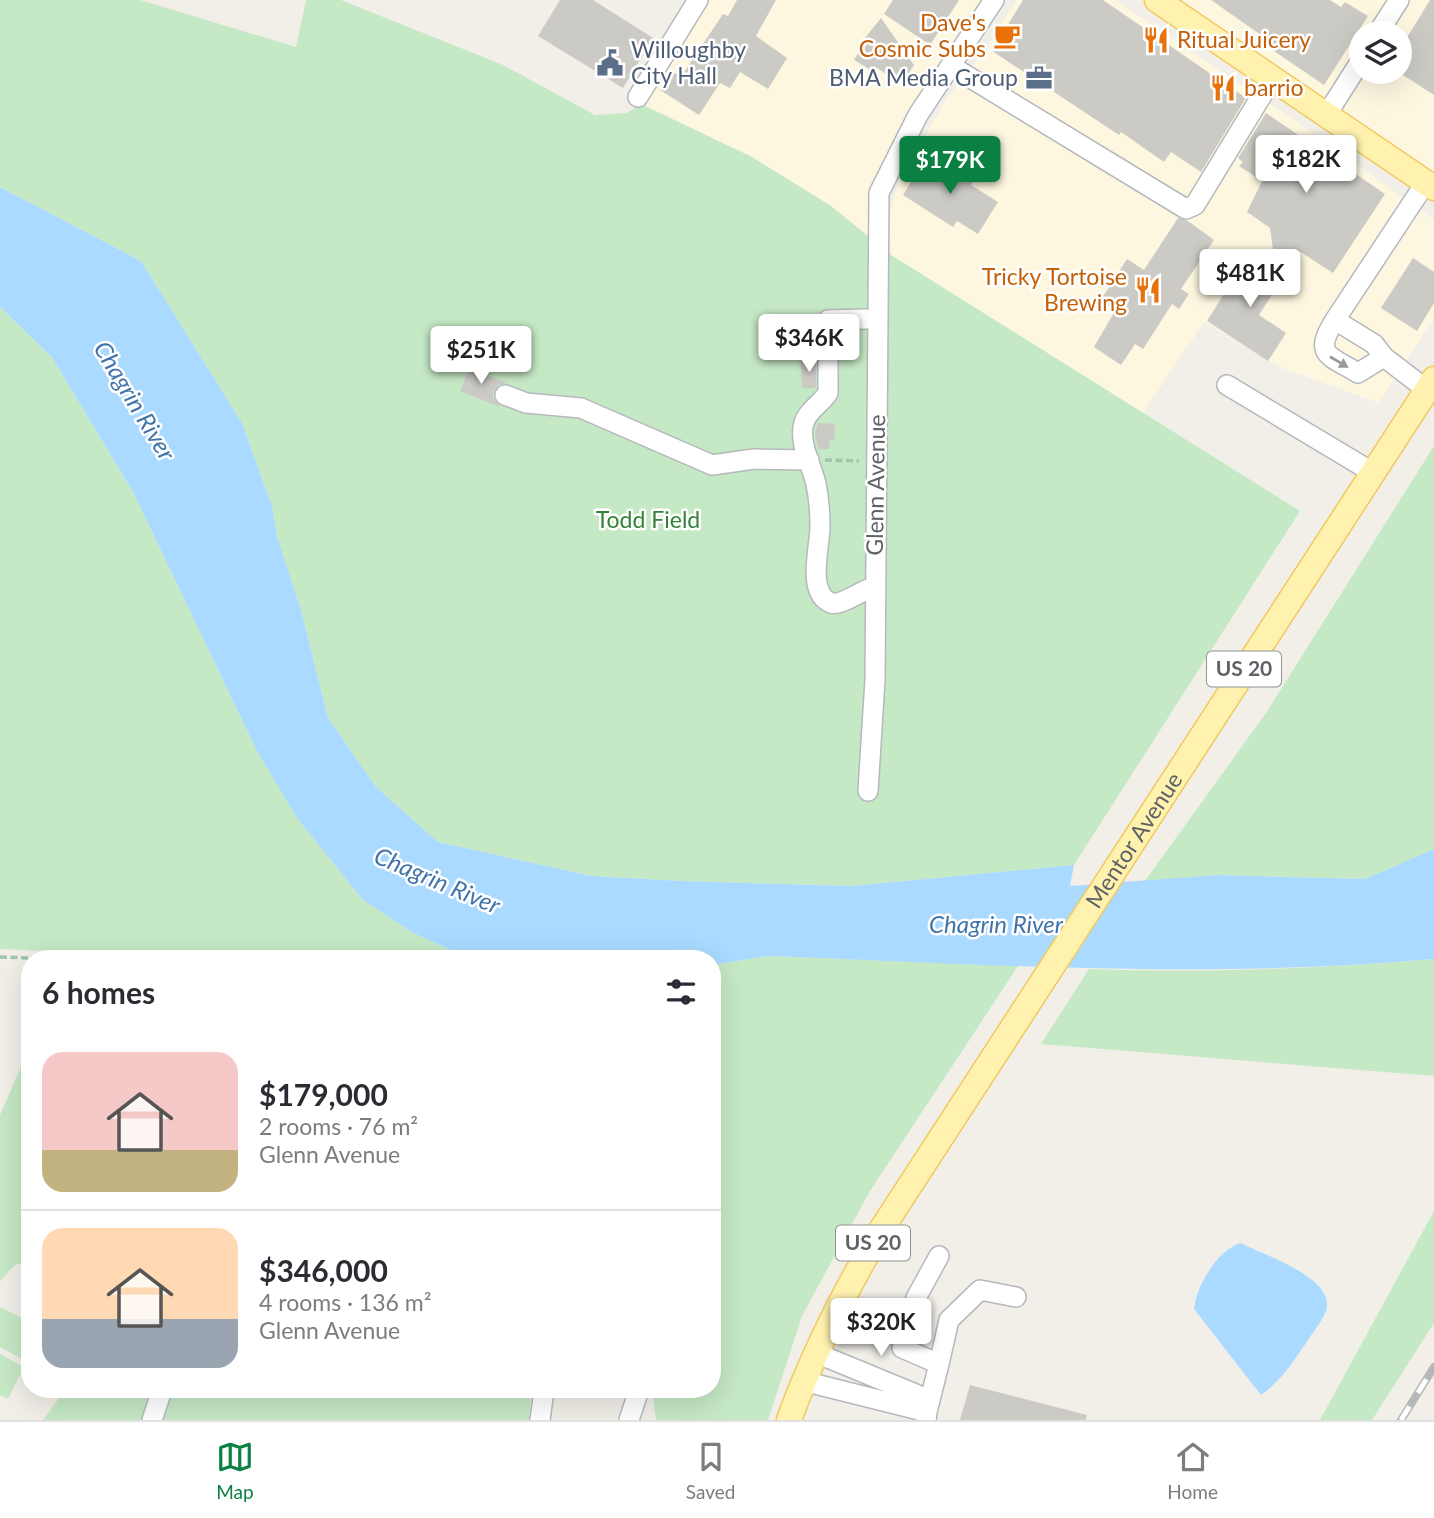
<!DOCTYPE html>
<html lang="en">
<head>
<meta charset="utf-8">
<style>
	:root { --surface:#fff; --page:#f7f7f7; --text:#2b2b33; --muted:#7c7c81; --line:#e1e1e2; --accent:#0b8043 }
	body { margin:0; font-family:Lato,sans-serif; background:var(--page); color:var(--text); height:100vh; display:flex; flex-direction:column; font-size:26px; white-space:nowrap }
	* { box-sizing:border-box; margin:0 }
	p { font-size:23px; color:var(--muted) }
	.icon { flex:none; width:38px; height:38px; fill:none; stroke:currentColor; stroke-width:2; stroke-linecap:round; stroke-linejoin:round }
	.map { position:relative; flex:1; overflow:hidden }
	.details { position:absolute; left:21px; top:950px; width:700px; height:448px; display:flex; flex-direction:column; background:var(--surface); border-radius:28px; box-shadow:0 7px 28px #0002 }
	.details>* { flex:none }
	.buttons { position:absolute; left:1349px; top:21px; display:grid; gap:14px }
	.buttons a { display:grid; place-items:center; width:63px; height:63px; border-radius:50%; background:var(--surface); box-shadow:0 7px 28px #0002; font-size:35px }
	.price { position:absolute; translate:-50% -60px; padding:0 16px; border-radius:7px; background:#fff; color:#222; font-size:23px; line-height:46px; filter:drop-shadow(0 2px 4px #0008) }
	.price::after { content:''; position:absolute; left:50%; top:42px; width:21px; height:16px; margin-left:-10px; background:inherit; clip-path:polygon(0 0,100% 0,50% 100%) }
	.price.on { background:var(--accent); color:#fff }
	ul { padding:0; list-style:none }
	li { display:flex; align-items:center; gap:21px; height:175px; padding:0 21px }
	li+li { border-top:2px solid var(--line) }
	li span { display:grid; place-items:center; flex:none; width:196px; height:140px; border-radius:21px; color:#555 }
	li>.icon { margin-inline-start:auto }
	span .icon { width:84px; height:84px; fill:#fffc; stroke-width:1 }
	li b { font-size:30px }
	h2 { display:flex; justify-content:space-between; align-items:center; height:84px; padding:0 21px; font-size:30px }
	.menu { display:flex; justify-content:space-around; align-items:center; height:98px; border-top:2px solid var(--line); background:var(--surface); font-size:19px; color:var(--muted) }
	.menu a { display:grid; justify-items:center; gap:4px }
	.menu .on { color:var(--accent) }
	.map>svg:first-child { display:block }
</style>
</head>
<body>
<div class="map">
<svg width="1434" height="1420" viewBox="0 0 1434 1420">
	<rect width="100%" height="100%" fill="#f1efe8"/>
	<path fill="#fef7e0" d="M705,0H989L905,131L869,197L873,240L831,206L752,157L641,104Z
		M1016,0H1115L1313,133L1434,220V317L1379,403L1277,366L1204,322L1143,413L891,255L889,215L899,182L947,98L984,52Z
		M1163,0H1395L1374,33H1362L1361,53L1326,109Z
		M1405,0H1434V181L1333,112L1362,72H1400V33H1384Z"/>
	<path fill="#c5e8c5" d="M0,0H140L296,47L306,0H341L503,65L595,115L627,113L641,104L752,157L831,206L891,255L1300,511L1074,865L851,886L681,881L592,876L438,842L376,787L328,718L301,610L277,536L272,506L242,423L141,261L0,187Z
		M0,307L51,356L133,492L257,751L297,818L363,900L413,933L471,959H77L68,952L0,949Z
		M1434,446V849L1365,879L1217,875L1145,881L1266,713Z
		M769,956L1018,966L870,1191L802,1316L768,1420H656L652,1390H712V965Z
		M1434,959V1076L1041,1044L1089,969C1203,973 1320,969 1434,959Z
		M30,1022V1262L15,1265L0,1281V1115L20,1069Z
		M1434,1211V1323L1372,1420H1320Z
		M0,1307L30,1322L29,1363L0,1347Z
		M0,1354L24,1367L8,1399L0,1395Z
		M70,1390H531L529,1420H43L62,1394Z"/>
	<path fill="#aadaff" d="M0,187L141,261L242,423L272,506L277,536L301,610L328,718L376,787L438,842L592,876L681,881L851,886L1074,865L1070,886L1217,875L1365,879L1434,849V959C1213,979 991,965 769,956L712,965V959H471L413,933L363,900L297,818L257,751L133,492L51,356L0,307Z
		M1240,1243C1262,1254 1337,1278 1326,1311C1322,1322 1312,1333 1306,1343C1292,1363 1281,1381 1261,1395L1194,1309C1197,1285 1216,1252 1240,1243Z"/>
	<path fill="#cccac5" d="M560,0H593L653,38L623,88L538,36Z
		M737,0H776L756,36L787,58L768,89L740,72L730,88L720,83L699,115L660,90L672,71L681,77L723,14L728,16Z
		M893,0H959L930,45L884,14Z
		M1023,0H1103L1246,98L1201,172L1171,152L1164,162L1121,132L1119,135L992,51Z
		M1211,0H1330L1341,7L1345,2L1368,16L1324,85L1268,47L1271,42Z
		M1430,0H1434V95L1400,73V49Z
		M881,18L914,65L902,84L877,68L874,72L854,60L863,46L860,44Z
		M1266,113L1385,194L1333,273L1299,251L1274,257L1270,228L1247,212L1262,181L1239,166L1243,162L1238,158Z
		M927,156L954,173L957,168L974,179L971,185L998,202L978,234L957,221L953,227L903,195Z
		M1178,218L1188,221L1214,240L1181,289L1189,294L1179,309L1172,304L1143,349L1135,344L1121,365L1094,347L1115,311L1100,301L1127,259L1144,270Z
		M1249,254L1283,277L1259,315L1286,333L1268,361L1207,321Z
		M1413,258L1434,272V303L1417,331L1381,308Z
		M816,360V388H802L801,361Z
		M469,369L507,383L498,385L493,391V398L500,407L460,391Z
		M818,423L835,424L834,440H830L829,449H818L815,434Z
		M970,1385L1087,1415L1086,1420H960Z"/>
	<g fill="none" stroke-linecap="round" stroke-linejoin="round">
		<g stroke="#b5b8bc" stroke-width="22">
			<path id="minor" d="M1378,33L1399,0
				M951,66L1186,209L1195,205L1273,77
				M638,97L698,0
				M1327,114L1362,59
				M1426,182L1335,320L1374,344L1384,357L1427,390
				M866,319L828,320V393C820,405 805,412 803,427C800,446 812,466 816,484C819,498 820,513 820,527C820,547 806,593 831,603C839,607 862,590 874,587
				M1335,320C1313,355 1328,355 1358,373L1384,357
				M1227,385L1372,472
				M505,395L526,403L581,408L712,465L754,459L809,460
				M868,791L875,680L879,193L918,115L994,0
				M816,1353L930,1400
				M939,1364L949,1320L980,1290L1016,1297
				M803,1381L927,1412L926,1420
				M927,1412L939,1364L902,1348L916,1298L939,1256
				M152,1420L162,1390
				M540,1420L544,1390
				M629,1420L639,1390"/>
		</g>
		<g stroke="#f2c960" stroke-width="27">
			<g id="major">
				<path d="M1157,0L1434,188"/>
				<path id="s1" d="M789,1420C813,1353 845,1291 881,1230L1434,379"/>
			</g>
		</g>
		<path stroke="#9cc7a9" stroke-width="3.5" stroke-dasharray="7 3.5" stroke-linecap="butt" d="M825,460L859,461
			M0,957L58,959"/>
		<use href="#minor" stroke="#fff" stroke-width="19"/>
		<use href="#major" stroke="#fff2af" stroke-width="24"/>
		<g stroke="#b6b7b8" stroke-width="8">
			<path id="rail" d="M1401,1420L1434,1367"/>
		</g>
		<use href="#rail" stroke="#fff" stroke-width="5" stroke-dasharray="16" stroke-linecap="butt"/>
	</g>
	<defs><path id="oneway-solid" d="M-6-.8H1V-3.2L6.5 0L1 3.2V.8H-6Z" transform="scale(1.75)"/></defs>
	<use fill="#979a9d" href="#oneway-solid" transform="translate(1339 362) rotate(30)"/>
	<defs>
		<g id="cafe-bare" transform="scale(2.1)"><path d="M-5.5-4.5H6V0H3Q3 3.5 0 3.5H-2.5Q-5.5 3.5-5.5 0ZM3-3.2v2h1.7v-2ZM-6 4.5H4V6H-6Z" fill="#e8710a" stroke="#fff" stroke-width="2.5" paint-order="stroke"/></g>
		<g id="restaurant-bare" transform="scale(2.1)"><path d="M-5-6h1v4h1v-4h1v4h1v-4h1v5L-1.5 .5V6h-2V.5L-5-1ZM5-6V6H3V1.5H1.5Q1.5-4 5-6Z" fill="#e8710a" stroke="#fff" stroke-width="2.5" paint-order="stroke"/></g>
		<g id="civic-bare" transform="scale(2.1)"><path d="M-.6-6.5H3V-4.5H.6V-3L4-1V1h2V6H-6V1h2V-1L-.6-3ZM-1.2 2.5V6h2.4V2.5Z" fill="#5c6f8a" stroke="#fff" stroke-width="2.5" paint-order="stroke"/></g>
		<g id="office-bare" transform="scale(2.1)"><path d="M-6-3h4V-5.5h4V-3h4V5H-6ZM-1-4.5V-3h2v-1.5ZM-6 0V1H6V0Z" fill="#5c6f8a" stroke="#fff" stroke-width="2.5" paint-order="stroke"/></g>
	</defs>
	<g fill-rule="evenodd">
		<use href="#cafe-bare" x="1007" y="36"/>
		<use href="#restaurant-bare" x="1156" y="40"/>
		<use href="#civic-bare" x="610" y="63"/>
		<use href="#office-bare" x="1039" y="78"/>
		<use href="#restaurant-bare" x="1223" y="88"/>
		<use href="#restaurant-bare" x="1148" y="290"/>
	</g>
	<g text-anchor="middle" stroke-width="5" stroke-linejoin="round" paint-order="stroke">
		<g fill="#fff" stroke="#8f9295" stroke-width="2">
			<rect x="1207" y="651.5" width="74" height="35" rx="5"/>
			<rect x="836" y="1225.5" width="74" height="35" rx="5"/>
		</g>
		<g font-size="21" font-weight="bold" fill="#5f6368">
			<text x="1244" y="676">US 20</text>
			<text x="873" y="1250">US 20</text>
		</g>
		<g font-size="23" fill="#c56008" stroke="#fff" text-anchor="end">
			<text x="986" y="31">Dave's<tspan x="986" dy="26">Cosmic Subs</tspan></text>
			<text x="1177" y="48" text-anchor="start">Ritual Juicery</text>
			<text x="1244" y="96" text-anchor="start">barrio</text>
			<text x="1127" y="285">Tricky Tortoise<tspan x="1127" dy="26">Brewing</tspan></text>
		</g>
		<g font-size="23" fill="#4e5e75" stroke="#fff" text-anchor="start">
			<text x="631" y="58">Willoughby<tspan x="631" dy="26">City Hall</tspan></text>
			<text x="1018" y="86" text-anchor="end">BMA Media Group</text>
		</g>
		<g font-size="23" fill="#5f6368" stroke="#fff">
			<text transform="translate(876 485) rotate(-89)" y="8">Glenn Avenue</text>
			<text dy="8" stroke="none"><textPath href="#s1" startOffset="676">Mentor Avenue</textPath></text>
		</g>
		<g font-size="23" fill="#348238" stroke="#fff">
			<text x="648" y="528">Todd Field</text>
		</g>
		<g font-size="24" font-style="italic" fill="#4174aa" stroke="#fff">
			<text transform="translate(134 401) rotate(59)" y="8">Chagrin River</text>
			<text transform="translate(437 881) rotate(23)" y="8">Chagrin River</text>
			<text x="996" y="933">Chagrin River</text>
		</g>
	</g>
</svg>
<div class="buttons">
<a><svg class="icon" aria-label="layers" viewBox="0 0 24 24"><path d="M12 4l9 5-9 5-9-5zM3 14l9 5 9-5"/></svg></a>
</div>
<b class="price" style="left:1306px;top:195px">$182K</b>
<b class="price on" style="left:950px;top:196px">$179K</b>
<b class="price" style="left:1250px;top:309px">$481K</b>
<b class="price" style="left:809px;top:374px">$346K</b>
<b class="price" style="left:481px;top:386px">$251K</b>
<b class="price" style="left:881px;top:1358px">$320K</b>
<section class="details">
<h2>6 homes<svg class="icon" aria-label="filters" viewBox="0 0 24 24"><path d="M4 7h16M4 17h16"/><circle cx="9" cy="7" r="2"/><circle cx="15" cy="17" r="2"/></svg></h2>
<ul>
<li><span style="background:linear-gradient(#f6c9c9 70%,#c2b280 0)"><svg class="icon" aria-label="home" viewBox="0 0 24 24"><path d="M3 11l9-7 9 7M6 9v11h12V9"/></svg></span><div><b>$179,000</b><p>2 rooms · 76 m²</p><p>Glenn Avenue</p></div></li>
<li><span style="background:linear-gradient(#ffd9b3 65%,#9aa5b1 0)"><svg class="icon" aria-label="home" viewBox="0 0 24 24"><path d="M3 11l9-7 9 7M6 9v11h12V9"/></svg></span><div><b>$346,000</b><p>4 rooms · 136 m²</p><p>Glenn Avenue</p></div></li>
</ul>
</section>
</div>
<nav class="menu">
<a class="on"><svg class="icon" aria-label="map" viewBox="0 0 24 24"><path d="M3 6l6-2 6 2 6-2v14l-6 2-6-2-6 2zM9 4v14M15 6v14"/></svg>Map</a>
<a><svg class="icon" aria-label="saved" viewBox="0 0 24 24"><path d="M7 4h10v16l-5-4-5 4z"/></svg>Saved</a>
<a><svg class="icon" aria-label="home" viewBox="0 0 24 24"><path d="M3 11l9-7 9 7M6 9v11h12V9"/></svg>Home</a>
</nav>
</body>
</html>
